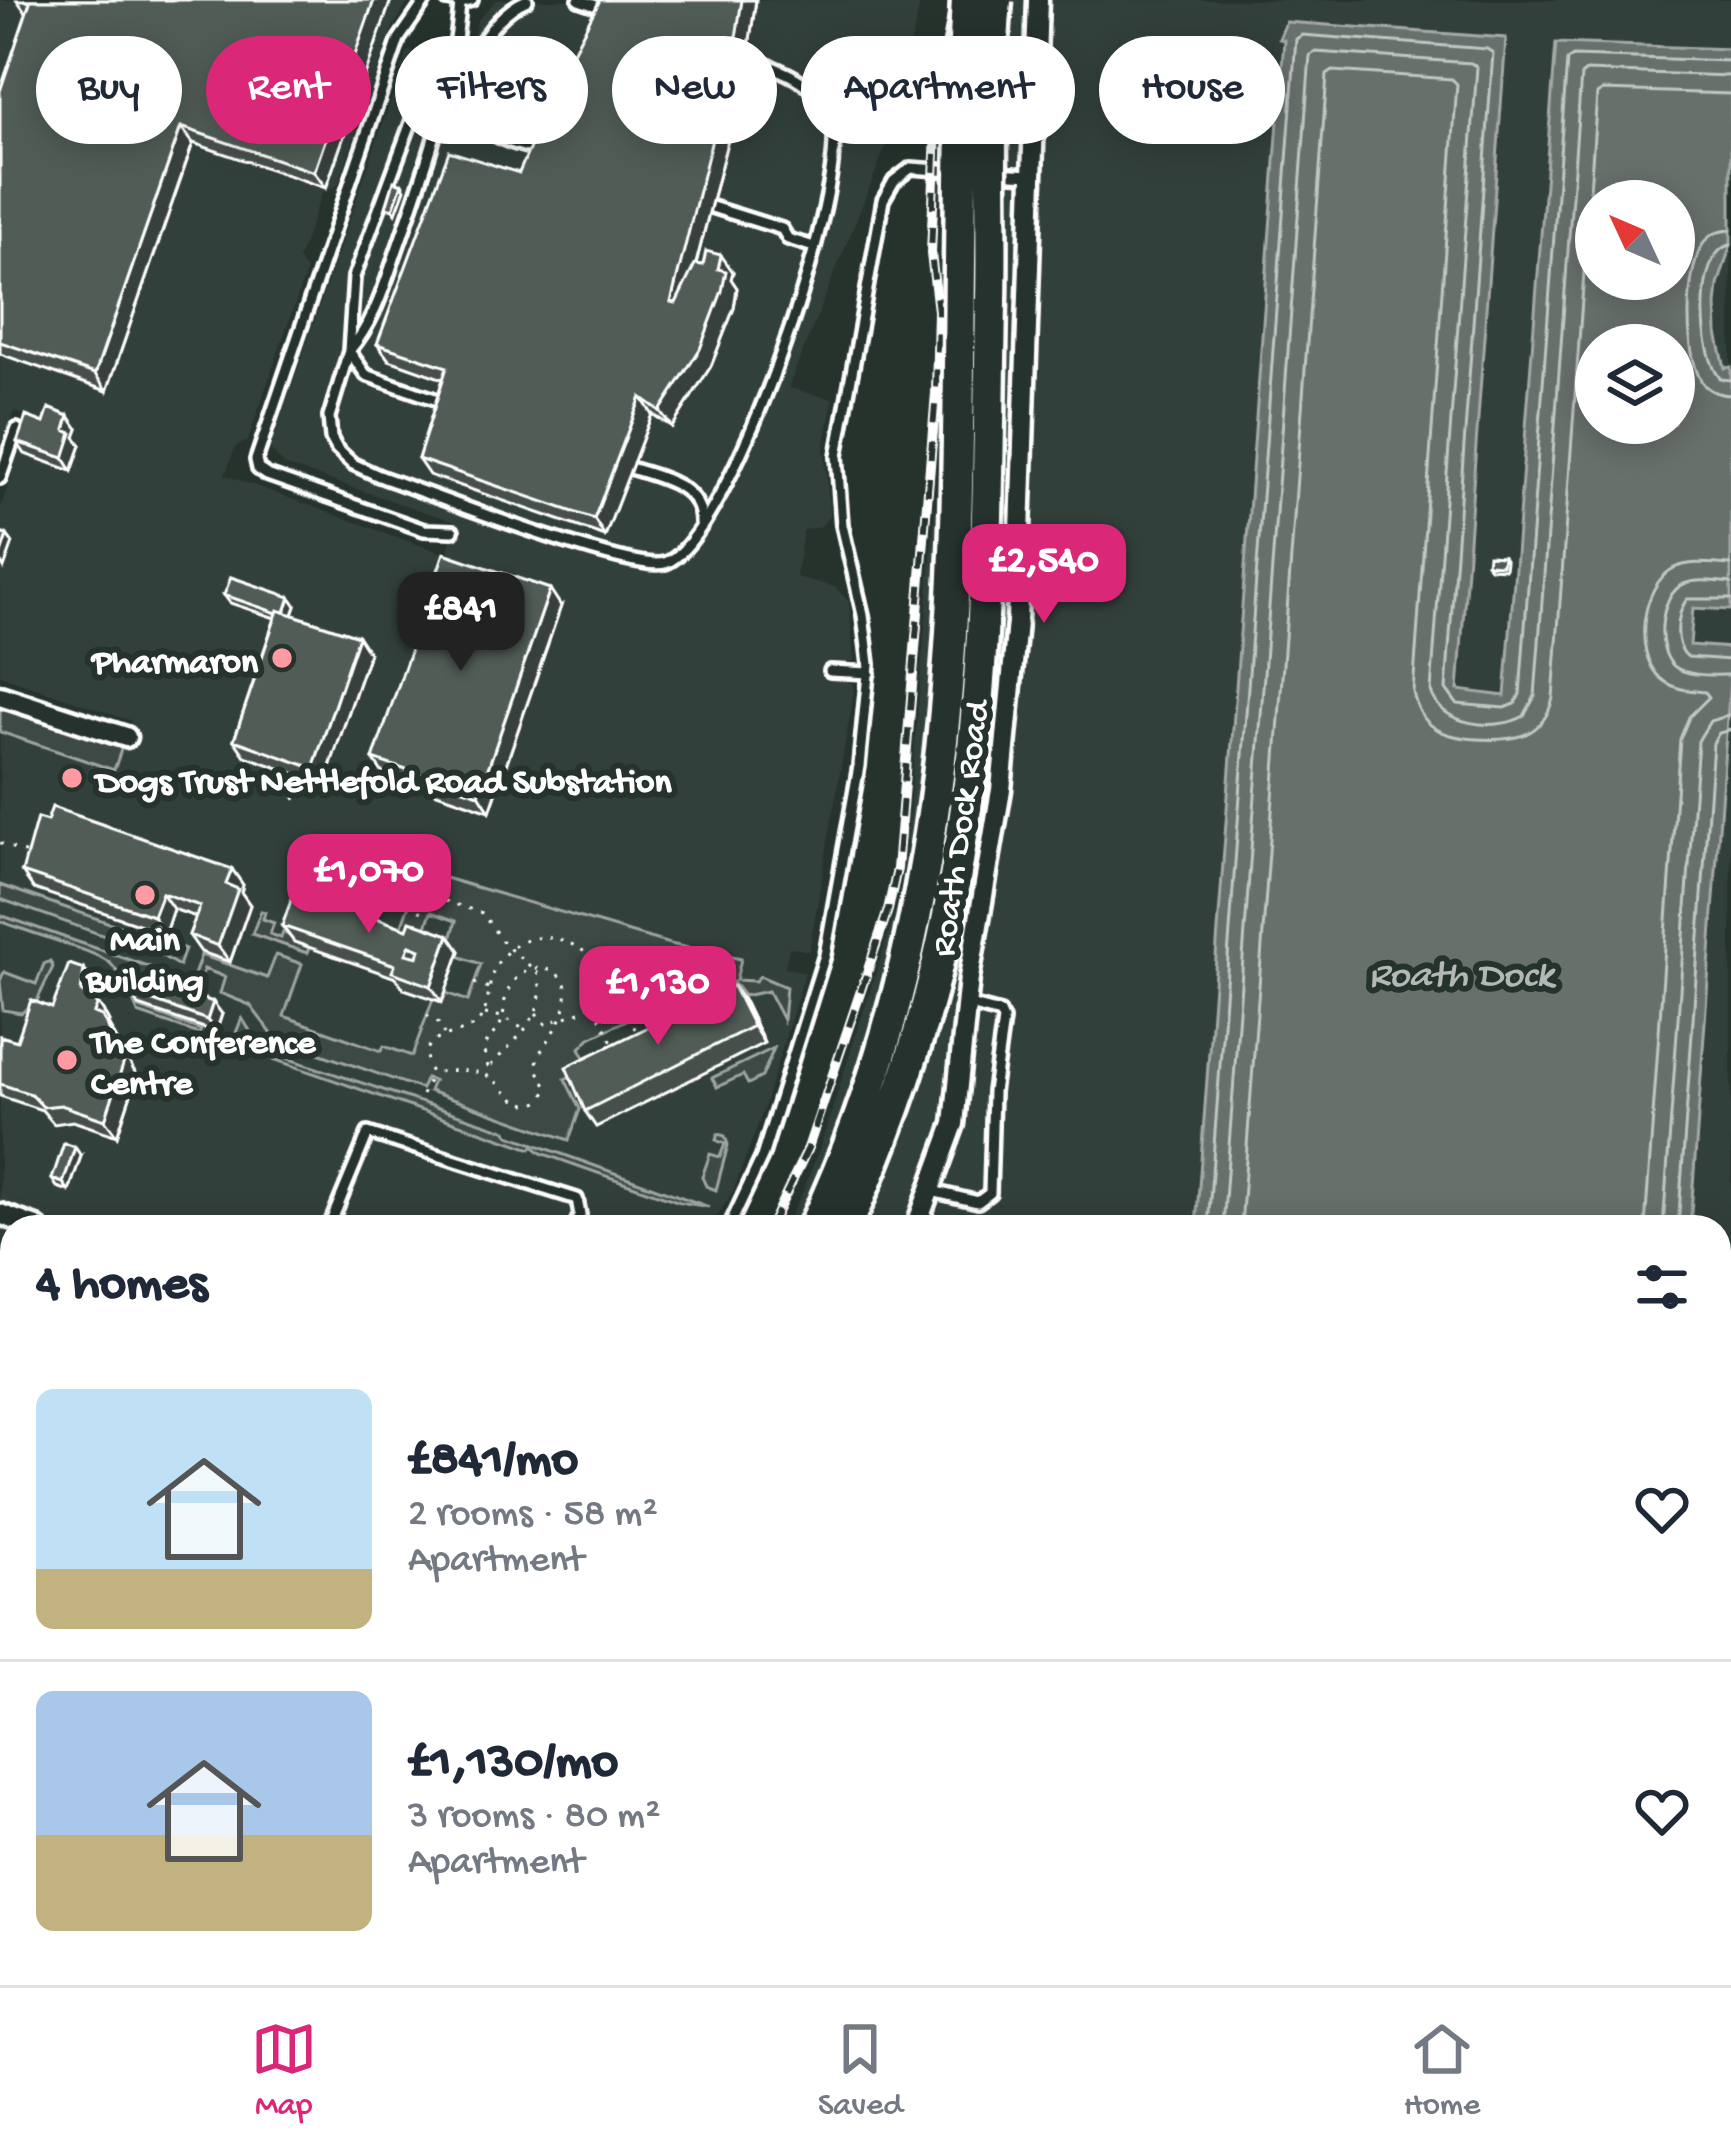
<!DOCTYPE html>
<html lang="en">
<head>
<meta charset="utf-8">
<style>
	:root { --surface:#fff; --page:#f6f6f7; --text:#1f2937; --muted:#747a83; --line:#e0e1e3; --accent:#db2777 }
	body { margin:0; font-family:"Gochi Hand",sans-serif; background:var(--page); color:var(--text); height:100vh; display:flex; flex-direction:column; font-size:45px; white-space:nowrap }
	* { box-sizing:border-box; margin:0 }
	p { font-size:39px; color:var(--muted) }
	.icon { flex:none; width:66px; height:66px; fill:none; stroke:currentColor; stroke-width:2; stroke-linecap:round; stroke-linejoin:round }
	.map { position:relative; flex:1; overflow:hidden }
	.details { position:absolute; left:0px; top:1215px; width:1731px; height:771px; display:flex; flex-direction:column; background:var(--surface); border-radius:36px 36px 0 0; box-shadow:0 6px 30px #0003 }
	.details>* { flex:none }
	.guide { position:absolute; left:36px; top:36px; width:1659px; height:108px; display:flex; gap:24px }
	.needle { width:78px; rotate:314deg }
	.buttons { position:absolute; left:1575px; top:180px; display:grid; gap:24px }
	.buttons a { display:grid; place-items:center; width:120px; height:120px; border-radius:50%; background:var(--surface); box-shadow:0 6px 30px #0003; font-size:60px }
	.price { position:absolute; translate:-50% -102px; padding:0 27px; border-radius:24px; background:var(--accent); color:#fff; font-size:39px; line-height:78px; filter:drop-shadow(0 3px 6px #0008) }
	.price::after { content:''; position:absolute; left:50%; top:72px; width:36px; height:27px; margin-left:-18px; background:inherit; clip-path:polygon(0 0,100% 0,50% 100%) }
	.price.active { background:#222; color:#fff }
	ul { padding:0; list-style:none }
	li { display:flex; align-items:center; gap:36px; height:300px; padding:0 36px }
	li+li { border-top:3px solid var(--line) }
	li span { display:grid; place-items:center; flex:none; width:336px; height:240px; border-radius:18px; color:#555 }
	li>.icon { margin-inline-start:auto }
	span .icon { width:144px; height:144px; fill:#fffc; stroke-width:1 }
	li b { font-size:51px }
	h2 { display:flex; justify-content:space-between; align-items:center; height:144px; padding:0 36px; font-size:51px }
	.pill { padding:0 42px; border-radius:54px; background:var(--surface); box-shadow:0 6px 30px #0003; font-size:42px; line-height:108px }
	.pill.active { background:var(--accent); color:#fff }
	.dock { display:flex; justify-content:space-around; align-items:center; height:168px; border-top:3px solid var(--line); background:var(--surface); font-size:33px; color:var(--muted) }
	.dock a { display:grid; justify-items:center; gap:6px }
	.dock .active { color:var(--accent) }
	.map>svg:first-child { display:block }
</style>
</head>
<body>
<div class="map">
<svg width="1731" height="1985" viewBox="0 0 1731 1985">
	<rect width="100%" height="100%" fill="#26332d"/>
	<filter id="ink" filterUnits="userSpaceOnUse"><feTurbulence type="fractalNoise" baseFrequency=".00833" numOctaves="2"/><feDisplacementMap in="SourceGraphic" scale="24" xChannelSelector="R" yChannelSelector="G"/><feConvolveMatrix kernelMatrix="1 2 1 2 8 2 1 2 1" color-interpolation-filters="sRGB"/></filter>
	<g filter="url(#ink)">
		<path fill="#333f3a" fill-rule="evenodd" d="M0,0H410L393,27L338,185L322,193L298,259L306,272L250,434L248,441L236,446L225,475L447,555L456,522L284,465L270,449L408,51L467,65L477,21L496,0H921L889,139L788,388L833,399L824,448L830,515L820,527L803,530L796,577L835,587L849,602L854,661L831,665L828,677L852,683L854,692L809,951L789,947L785,967L805,973L763,1111L733,1191L711,1227H12L10,1755L0,1753V732L114,769L131,721L0,675V509L31,418L15,411L0,451Z
			M982,0H1731V1985H624L621,1974H1719V1227H784L803,1192L820,1147L902,891L945,396L978,291ZM1596,201H1674V279H1596ZM1596,345H1674V423H1596Z"/>
		<path fill="#3e4944" stroke="#9ea4a2" stroke-width="3" d="M0,706L122,747L114,770L0,732Z
			M421,871L670,944L741,959L736,980L755,981L760,976L786,987L783,1020L768,991L744,996L733,982L728,986L734,997L723,991L715,977L590,1038L580,1048L585,1058L610,1046L615,1055L589,1067L584,1058L571,1065L575,1074L565,1079L580,1109L569,1140L429,1091L433,1081L426,1078L421,1089L275,1038L250,1005L220,993L225,977L204,969L199,982L193,978L201,955L267,978L276,955L302,964L284,1016L381,1051L384,1046L412,1056L433,999L442,1002L446,993L468,1001L481,964L458,956L459,951L449,947L456,921L431,912L422,938L400,930Z
			M0,885L185,949L179,966L162,956L0,899Z
			M261,911L265,912L263,919L274,923L270,934L281,938L283,932L309,948L307,953L252,934Z
			M0,915L150,967L137,1007L201,1030L199,1034L138,1013C131,996 124,977 110,963C96,951 23,931 0,921Z
			M50,961L53,967L36,1003L21,1013L3,1010L0,981L4,972L36,984L44,964Z
			M242,1018L257,1042L271,1053L505,1130L509,1135L709,1207L680,1202L541,1153L533,1146L531,1149L250,1051L237,1043L215,1039L216,1035L233,1040Z
			M774,1048L762,1077L748,1084L743,1075L717,1087L712,1078Z
			M718,1134L725,1136L728,1145L716,1190L706,1186L702,1177L710,1154L720,1157L725,1144L716,1140Z
			M305,1974H372L368,1985H306L302,1979Z
			M621,1974H699L710,1985H624Z"/>
		<path fill="#67706c" stroke="#a4a9a7" stroke-width="3" fill-rule="evenodd" d="M1286,22L1506,38L1458,690L1505,696L1556,43L1731,49V244L1718,285L1716,305L1717,333L1725,368L1731,367V610L1693,608L1690,645L1731,648V665L1690,1227H1196L1284,40L1279,39ZM1596,201H1674V279H1596ZM1596,345H1674V423H1596Z
			M1719,1957L1731,1966V1985H1191L1148,1982L1139,1974H1719Z"/>
		<g fill="none" stroke-linecap="round" stroke-linejoin="round">
			<path stroke="#c2c6c4" stroke-width="3" d="M1731,230C1721,231 1713,232 1706,240C1684,265 1683,362 1705,386C1713,393 1721,395 1731,395
				M1731,245C1694,250 1699,357 1721,379L1731,380
				M1731,583C1717,582 1698,578 1684,584C1659,594 1654,651 1675,667C1689,677 1715,675 1731,675
				M1731,599H1687C1676,614 1673,646 1688,657L1731,660
				M1208,1227L1296,39L1302,35L1487,49L1493,53L1446,689L1457,704L1504,708L1515,704L1520,694L1567,60L1573,56L1731,61
				M1223,1227L1310,55L1316,52L1471,63L1477,67L1431,691C1440,726 1497,732 1524,716L1535,696L1581,75L1586,71L1731,76
				M1241,1227L1327,75L1333,71L1452,79L1457,84L1413,692C1420,728 1444,737 1477,739C1512,741 1543,739 1553,698L1597,94L1603,90L1731,94
				M1645,1227L1680,739L1689,717L1709,697L1705,692C1689,690 1673,690 1660,678C1633,653 1641,585 1674,568C1692,560 1713,564 1731,565
				M1663,1227L1698,741L1710,721L1731,715
				M1678,1227L1713,743L1719,733L1731,730"/>
			<g stroke="#fff" stroke-width="18">
				<path id="service" d="M426,0L399,39L256,460L258,469L267,475L424,530L453,531
					M447,0L462,3L472,0
					M527,0C487,17 447,83 482,124C496,141 521,145 541,151
					M579,0L605,9
					M450,62L430,84L416,109L354,277L349,351L329,417L331,438L337,449L353,464L379,476C425,492 631,573 665,563C727,545 858,173 830,113C814,79 773,67 740,55
					M994,173L1031,175
					M699,203L782,229L788,239L814,247
					M349,351L366,375L446,403
					M349,351C376,320 385,283 399,244C427,164 454,87 460,3
					M621,465C652,476 702,482 701,523
					M0,478L17,429
					M830,671L869,673
					M932,1191L978,1202L990,1193L993,1092L1003,1020L1000,1013L966,1004
					M329,1227L368,1133L577,1199L580,1215L574,1227
					M729,1227L762,1157L825,955L859,766L869,664L863,615L842,525L837,456L883,200L894,181L911,168L953,171
					M1719,1410L1731,1393
					M0,1430L12,1434
					M0,1638L12,1603
					M1719,1907L1731,1916"/>
			</g>
			<g stroke="#fff" stroke-width="27">
				<path id="minor" d="M0,696L126,737
					M0,1214L36,1227
					M916,1227L954,1124L969,978L1001,790L1017,622L1038,0
					M0,1909L12,1897
					M558,1974V1985
					M588,1974V1985
					M720,1974L735,1985"/>
			</g>
			<g stroke="#fff" stroke-width="39">
				<path id="primary" d="M0,1798L12,1796
					M0,1858L12,1853
					M287,1985L293,1974
					M384,1985L389,1974"/>
			</g>
			<path stroke="#fff" stroke-width="3" stroke-dasharray="3 9" stroke-linecap="butt" d="M242,771L291,791L298,803
				M0,843L29,855
				M416,924L424,901L430,896L482,913L504,944L537,972C552,1018 509,1043 485,1072
				M693,979L704,1003
				M661,980L677,1014
				M474,983L489,988
				M613,983L637,1033
				M594,1006L614,1046
				M536,1013L546,1024L585,1010L608,986L619,982L686,979L707,971L719,973L731,986
				M485,1014L503,1017L525,1030
				M427,1015L437,1021L444,1034
				M488,1067L483,1048C487,1039 495,1034 500,1025C505,1017 503,1005 506,996C515,967 546,958 565,982C571,1014 553,1033 537,1057L538,1071L548,1089L539,1102C510,1112 506,1081 481,1073C465,1069 447,1070 431,1073C411,1029 461,1041 478,1022C493,1005 485,979 499,961C533,916 591,942 612,984
				M422,1095L431,1075
				M615,1974L619,1985
				M74,1985L76,1974"/>
			<use href="#service" stroke="#26332d" stroke-width="9"/>
			<use href="#minor" stroke="#26332d" stroke-width="18"/>
			<use href="#primary" stroke="#26332d" stroke-width="30"/>
			<g stroke="#fff" stroke-width="10">
				<path id="rail" d="M770,1227L808,1148L888,910L897,869L936,393L938,311L931,254L936,129L941,72L955,0"/>
			</g>
			<use href="#rail" stroke="#26332d" stroke-width="6" stroke-dasharray="18" stroke-linecap="butt"/>
			<g stroke="#fff" stroke-width="39" stroke-linecap="butt">
				<path id="primary-bridge" d="M814,1227C1000,830 944,422 967,0
					M846,1227C883,1144 915,1059 936,970C989,753 987,522 991,300C993,200 987,100 996,0"/>
			</g>
			<use href="#primary-bridge" stroke="#26332d" stroke-width="30"/>
		</g>
		<path fill="#464f4b" stroke="#fff" stroke-width="3" d="M17,0H391L326,188L193,143L107,391L0,354V91L27,14Z
			M600,0H756L745,72L696,264L733,272L731,279L737,288L734,308L711,366L672,427L652,414L605,536L429,475L418,459L443,379L389,360L377,344L519,173Z
			M44,423L78,429L75,437L81,445L72,471L25,454L17,442Z
			M1503,556L1506,561L1505,569L1490,568L1487,564Z
			M224,595L296,606L293,615L358,636L369,653L324,784L245,756L234,740L275,618L230,603Z
			M561,606L490,811L384,775L373,759Z
			M232,869L243,885L241,892L250,905L230,962L201,952L189,935L196,917L173,909L165,933L34,889L22,872Z
			M282,926L407,929L449,935L460,951L442,1002L404,989L396,978L294,942Z
			M84,969L96,985L94,998L103,1011L109,1022L108,1024L137,1076L117,1136L73,1121L54,1124L42,1110L0,1096V1036L17,1041L52,1008Z
			M733,986L745,1003L764,1043L596,1127L585,1111Z
			M131,993L222,1014L216,1032L139,1006Z
			M81,1156L69,1191L57,1187L52,1179Z
			M1731,1431V1768L1719,1767V1478Z"/>
		<path fill="#39403d" stroke="#fff" stroke-width="3" d="M374,0H391L326,188L314,172Z
			M742,0H756L745,72L682,318L671,302Z
			M181,127L193,143L107,391L95,374Z
			M402,184L405,189L396,213L393,209Z
			M721,255L733,272L731,279L737,288L734,308L711,366L672,427L660,411L718,269Z
			M641,397L652,414L605,536L594,519Z
			M69,416L78,429L75,437L81,445L72,471L64,458L65,430Z
			M7,535L13,543L4,568L0,561V556Z
			M550,589L561,606L490,811L479,794Z
			M290,597L296,606L290,623L284,615Z
			M358,636L369,653L324,784L313,768Z
			M232,869L243,885L241,892L250,905L230,962L218,946L226,884Z
			M162,893L173,909L165,933L153,916Z
			M449,935L460,951L442,1002L431,986Z
			M84,969L96,985L94,998L103,1011L109,1022L108,1024L137,1076L117,1136L105,1120L112,1045L105,1030L81,992Z
			M733,986L745,1003L764,1043L753,1026Z
			M213,1002L222,1014L216,1032L207,1020Z
			M75,1147L81,1156L69,1191L63,1183Z
			M0,1253L12,1270L0,1303Z
			M190,1974H207L214,1984L185,1985Z
			M210,1974H223L218,1985Z
			M505,1974H514L522,1985H504Z"/>
		<path fill="#515c57" stroke="#fff" stroke-width="3" fill-rule="evenodd" d="M24,0H374L314,172L181,127L95,374L0,342V91L30,2Z
			M600,0H742L733,56L671,302L676,303L695,264L703,265L706,251L721,255L718,269L726,271L722,291L700,349L660,411L641,397L594,519L418,459L447,367L377,344L449,151L519,173L563,71Z
			M394,181L402,184L393,209L386,207Z
			M49,408L69,416L65,430L72,433L64,458L17,442L26,416L44,423Z
			M0,533L7,535L0,556Z
			M444,553L550,589L479,794L373,759Z
			M1488,555L1503,556L1502,565L1487,564Z
			M231,577L290,597L285,612L278,610L277,613L224,595Z
			M278,610L358,636L313,768L234,740Z
			M52,807L232,869L226,884L238,889L218,946L189,935L200,906L162,893L153,916L22,872L37,818L47,821Z
			M295,889L407,929L410,921L449,935L431,986L392,972L395,965L282,926ZM410,945L420,949L418,957L406,954Z
			M69,964L84,969L81,992L91,994L97,1006L94,1013L102,1016L114,1040L112,1045L120,1049L117,1056L125,1059L105,1120L61,1105L43,1107L31,1094L0,1084V1036L17,1041L31,1000L52,1008Z
			M137,975L213,1002L207,1020L131,993Z
			M733,986L753,1026L585,1111L566,1067Z
			M64,1143L75,1147L63,1183L52,1179Z
			M1723,1431H1731V1756L1719,1755V1478Z
			M4,1953L12,1957V1974H50L66,1982L64,1985H0V1963Z
			M105,1974H190L185,1985H100Z
			M401,1974H505L504,1985H396Z"/>
	</g>
	<g fill="#ff9aa2" stroke="#26332d" stroke-width="4.5">
		<circle cx="282" cy="658" r="12"/>
		<circle cx="72" cy="778" r="12"/>
		<circle cx="145" cy="895" r="12"/>
		<circle cx="67" cy="1060" r="12"/>
	</g>
	<g text-anchor="middle" stroke-width="12" stroke-linejoin="round" paint-order="stroke">
		<g font-size="36" font-weight="bold" fill="#fff" stroke="#26332d" text-anchor="start">
			<text x="258" y="671" text-anchor="end">Pharmaron</text>
			<text x="96" y="791">Dogs Trust Nettlefold Road Substation</text>
			<text x="145" y="949" text-anchor="middle">Main<tspan x="145" dy="41">Building</tspan></text>
			<text x="91" y="1052">The Conference<tspan x="91" dy="41">Centre</tspan></text>
		</g>
		<g font-size="36" fill="#fff" stroke="#26332d">
			<text transform="translate(957 828) rotate(-82)" y="13">Roath Dock Road</text>
		</g>
		<g font-size="39" font-style="italic" fill="#b3b8b6" stroke="#26332d">
			<text x="1461" y="985">Roath Dock</text>
		</g>
	</g>
</svg>
<div class="buttons">
<a><svg class="needle" viewBox="-14 -14 28 28"><path d="M0-13l5 13h-10z" fill="#e53935"/><path d="M0 13l5-13h-10z" fill="#747a83"/></svg></a>
<a><svg class="icon" aria-label="layers" viewBox="0 0 24 24"><path d="M12 4l9 5-9 5-9-5zM3 14l9 5 9-5"/></svg></a>
</div>
<b class="price" style="left:1044px;top:626px">£2,540</b>
<b class="price active" style="left:461px;top:674px">£841</b>
<b class="price" style="left:369px;top:936px">£1,070</b>
<b class="price" style="left:658px;top:1048px">£1,130</b>
<div class="guide">
<a class="pill">Buy</a>
<a class="pill active">Rent</a>
<a class="pill">Filters</a>
<a class="pill">New</a>
<a class="pill">Apartment</a>
<a class="pill">House</a>
</div>
<section class="details">
<h2>4 homes<svg class="icon" aria-label="filters" viewBox="0 0 24 24"><path d="M4 7h16M4 17h16"/><circle cx="9" cy="7" r="2"/><circle cx="15" cy="17" r="2"/></svg></h2>
<ul>
<li><span style="background:linear-gradient(#bfe0f5 75%,#c2b280 0)"><svg class="icon" aria-label="home" viewBox="0 0 24 24"><path d="M3 11l9-7 9 7M6 9v11h12V9"/></svg></span><div><b>£841/mo</b><p>2 rooms · 58 m²</p><p>Apartment</p></div><svg class="icon" aria-label="heart" viewBox="0 0 24 24"><path d="M12 20l-8-8c-3-5 5-10 8-4 3-6 11-1 8 4z"/></svg></li>
<li><span style="background:linear-gradient(#a9c7e8 60%,#c2b280 0)"><svg class="icon" aria-label="home" viewBox="0 0 24 24"><path d="M3 11l9-7 9 7M6 9v11h12V9"/></svg></span><div><b>£1,130/mo</b><p>3 rooms · 80 m²</p><p>Apartment</p></div><svg class="icon" aria-label="heart" viewBox="0 0 24 24"><path d="M12 20l-8-8c-3-5 5-10 8-4 3-6 11-1 8 4z"/></svg></li>
</ul>
</section>
</div>
<nav class="dock">
<a class="active"><svg class="icon" aria-label="map" viewBox="0 0 24 24"><path d="M3 6l6-2 6 2 6-2v14l-6 2-6-2-6 2zM9 4v14M15 6v14"/></svg>Map</a>
<a><svg class="icon" aria-label="saved" viewBox="0 0 24 24"><path d="M7 4h10v16l-5-4-5 4z"/></svg>Saved</a>
<a><svg class="icon" aria-label="home" viewBox="0 0 24 24"><path d="M3 11l9-7 9 7M6 9v11h12V9"/></svg>Home</a>
</nav>
</body>
</html>
